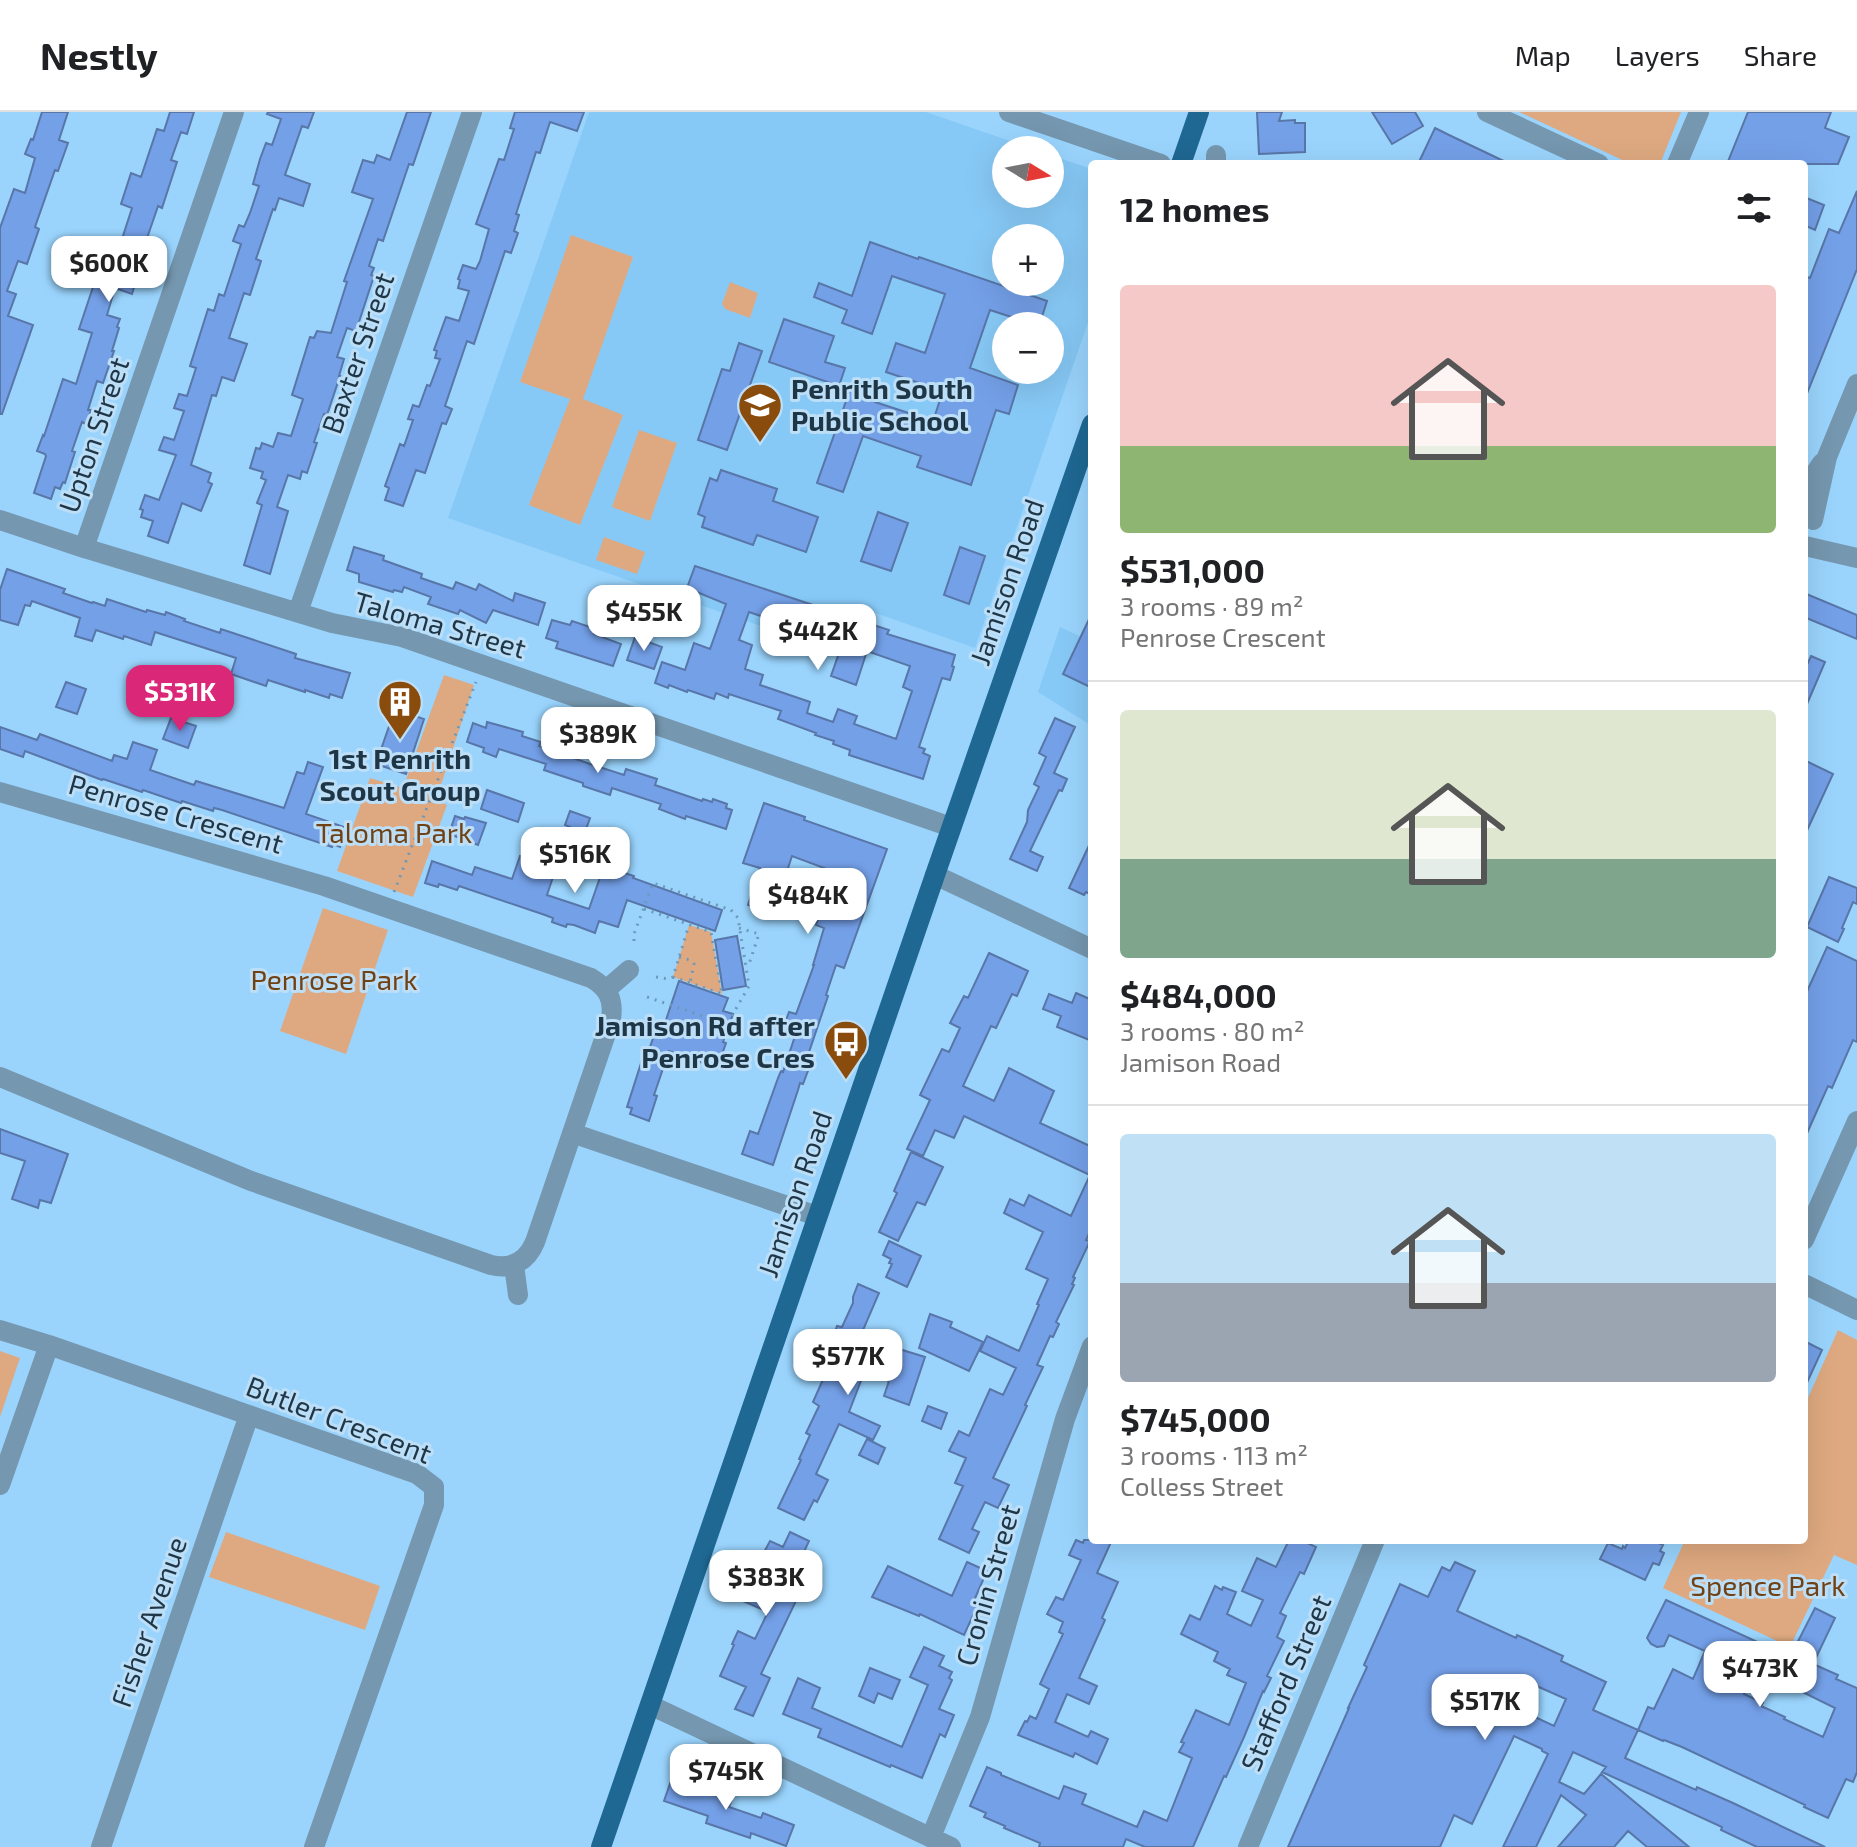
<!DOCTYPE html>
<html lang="en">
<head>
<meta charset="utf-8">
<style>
	:root { --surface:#fff; --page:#f6f6f6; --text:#202124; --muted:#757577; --line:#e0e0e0; --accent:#db2777 }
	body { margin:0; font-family:"Exo 2",sans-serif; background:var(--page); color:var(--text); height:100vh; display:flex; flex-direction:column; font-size:30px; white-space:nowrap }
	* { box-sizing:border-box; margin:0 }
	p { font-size:26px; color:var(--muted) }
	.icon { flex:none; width:44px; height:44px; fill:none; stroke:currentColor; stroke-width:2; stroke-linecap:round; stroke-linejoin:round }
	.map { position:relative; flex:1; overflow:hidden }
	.sheet { position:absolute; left:1088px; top:48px; width:720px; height:1384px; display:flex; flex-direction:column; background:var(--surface); border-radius:8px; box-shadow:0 8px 32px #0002 }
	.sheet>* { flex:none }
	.needle { width:52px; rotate:100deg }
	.tools { position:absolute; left:992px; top:24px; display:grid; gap:16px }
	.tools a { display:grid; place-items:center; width:72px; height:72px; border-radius:50%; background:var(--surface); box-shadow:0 8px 32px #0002; font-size:40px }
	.price { position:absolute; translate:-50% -68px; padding:0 18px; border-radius:16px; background:#fff; color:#222; font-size:26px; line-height:52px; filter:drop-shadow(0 2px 4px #0008) }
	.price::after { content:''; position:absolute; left:50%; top:48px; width:24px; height:18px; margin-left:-12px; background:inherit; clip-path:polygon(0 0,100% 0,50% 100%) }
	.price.active { background:var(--accent); color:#fff }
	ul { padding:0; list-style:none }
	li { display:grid; align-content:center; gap:16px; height:424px; padding:0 32px }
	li+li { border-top:2px solid var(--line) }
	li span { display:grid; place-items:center; height:248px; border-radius:8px; color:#555 }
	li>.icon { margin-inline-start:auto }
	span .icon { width:144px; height:144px; fill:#fffc; stroke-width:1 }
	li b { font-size:34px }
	h2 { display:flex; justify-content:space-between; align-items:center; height:96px; padding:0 32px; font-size:34px }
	header { display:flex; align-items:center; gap:48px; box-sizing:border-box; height:112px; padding:0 40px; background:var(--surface); border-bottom:2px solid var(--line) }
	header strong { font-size:38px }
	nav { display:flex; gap:44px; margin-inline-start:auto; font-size:28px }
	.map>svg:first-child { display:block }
</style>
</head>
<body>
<header>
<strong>Nestly</strong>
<nav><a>Map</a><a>Layers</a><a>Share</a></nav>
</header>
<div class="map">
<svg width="1857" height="1735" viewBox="0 0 1857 1735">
	<rect width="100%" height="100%" fill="#9ad4fd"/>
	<path fill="#87c9f6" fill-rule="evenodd" d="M589,0H926L1036,38H1006V82H1050V43L1092,57V199L975,536L867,498L851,545L448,406ZM1006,126H1050V170H1006ZM1006,214H1050V258H1006Z
		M1060,515L1092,530V614L1038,580Z"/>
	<path fill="#dea980" d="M1519,0H1681L1660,52H1631Z
		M571,123L633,145L583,287L623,303L580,413L529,393L570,287L520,270Z
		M730,170L758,181L750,206L725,197L722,192Z
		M639,318L677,331L650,409L612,395Z
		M604,425L645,440L637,462L596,448Z
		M444,563L474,573L436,688L447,693L413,785L337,759L370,666L403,676Z
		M806,783L822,788L815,797L810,811L795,805L802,786Z
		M323,796L388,818L346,942L280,919Z
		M689,813L711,820L722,882L673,865Z
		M1838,1218L1857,1228V1453L1834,1443L1790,1535L1663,1476L1685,1428H1804V1295Z
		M0,1239L20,1246L0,1305Z
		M226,1420L380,1474L365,1518L209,1465Z"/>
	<path fill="#74a0e8" stroke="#5876a7" stroke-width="2" fill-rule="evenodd" d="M42,0H68L59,28L68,31L58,59L55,58L35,115L39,117L27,152L18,149L7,179L16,182L8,204L33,213L2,302H0V116L14,77L25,81L35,46L25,42L31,27L33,28Z
		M170,0H194L187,22L181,20L171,48L177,50L162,96L158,94L155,103L136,158L139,159L132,182L115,176L107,203L120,207L117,215L119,216L112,239H114L103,271L97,269L88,298H91L86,312L82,310L72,339L75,340L65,371L63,370L60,377L55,375L51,387L34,381L46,344L45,342L37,339L43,323L44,324L63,267L76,272L92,221L79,217L95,169L88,166L97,138L110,143L115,128L121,130L132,96L121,92L131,61L141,65L157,17L164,19Z
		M268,0H314L308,16L302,14L285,63L310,72L303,94L279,86L275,98L273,97L256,147L261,149L250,183L244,181L229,226L247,232L234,269L222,265L216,284L212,283L191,353L211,361L208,370L212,372L201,399L182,391L168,431L148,424L153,409L141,405L143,398L140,397L145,383L159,388L176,343L159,338L164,325L174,328L184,299L174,296L179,282L187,284L196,256L190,254L208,197L214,199L219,182L224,184L241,132L233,129L239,113L244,115L250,101L259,74L253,72L260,47L266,31L272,33L281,7L267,2Z
		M407,0H431L413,53L409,52L383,129L378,127L369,154L374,156L371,163L374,164L356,219L347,216L337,245L344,247L339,264H340L327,303L324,302L314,330L317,331L307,361L302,359L300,367L288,363L277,395L288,399L270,462L244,453L262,393L257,391L266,368L261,366L263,360L250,356L256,336L260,337L262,331L273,335L278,321L291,324L303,287L292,283L310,225L314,226L317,219L331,221L347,170L344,169L373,87L352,80L363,48L374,51L377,43L390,48Z
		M515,0H584L577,19L550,10L540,41L536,40L516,102L519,103L514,119L518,121L511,141L505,139L474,232L467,229L445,294L452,297L446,312L442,311L425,361L416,358L403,394L385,388L389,376L385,374L400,332L404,334L413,308L408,307L413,293L419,295L427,273L430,274L440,247L435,246L437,239L434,238L446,205L459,209L469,179L458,176L460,168L458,167L463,153L476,157L480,149L489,117L476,112L499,47L504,48L514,17L510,16Z
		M1257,0H1282L1279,9L1295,8V11H1305V40L1259,42Z
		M1372,0H1415L1423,14L1392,32Z
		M1748,0H1831L1825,16L1849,25L1838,52H1727Z
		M1435,16L1449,23L1510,52H1418Z
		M1857,79V157L1804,289V164L1810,166L1829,117L1839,121Z
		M1804,85L1824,93L1815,118L1804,113Z
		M870,130L918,147L919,145L1047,189L1039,214L990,198L970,256L1018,273L1009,302L996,298L971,373L917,355L921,344L863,324L843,380L817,371L851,275L877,284L875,290L933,309L943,279L886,260L896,231L925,241L945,182L892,164L872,222L842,211L847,198L814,185L819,171L852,184Z
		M784,207L834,224L825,250L845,256L839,274L769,250Z
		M739,231L762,239L727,338L698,328L722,257L730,259Z
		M721,358L777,377L773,389L818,405L806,440L757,423L753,433L702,415L705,405L698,402L710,366L717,369Z
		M878,400L908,411L891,459L861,449Z
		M354,435L384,444L383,448L422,462L421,466L453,477L456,470L476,478L479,472L513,489L515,481L545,491L538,513L493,498L486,511L460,498L458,502L428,492L431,485L404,475L402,480L394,478L393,480L359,470V462L347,458Z
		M960,435L985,444L969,492L944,483Z
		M695,454L889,518L887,522L955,543L952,554L954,555L950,568L942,566L919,635L925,637L923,641L930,644L923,667L849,643L850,638L833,632L834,629L815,623L816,621L778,607L781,599L729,582L728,586L716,581L714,587L688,578L687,580L669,573L668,576L655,571L662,550L685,558L694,531L710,537L726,492L687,476ZM749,500L842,532L831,564L856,573L867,539L910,554L903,575L912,579L896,627L854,612L857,604L838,597L833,610L807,601L810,590L760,573L763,563L745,557L752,533L739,528Z
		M7,457L65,477L63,481L92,491L93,490L105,494L107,487L146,500L147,498L165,503L166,500L185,507L184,509L220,521L221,517L296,542L295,546L350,561L342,586L330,582L329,586L305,578V580L268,568L266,574L231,562L236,546L155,520L151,533L124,524L123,527L96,518L92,529L75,524L80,506L32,489L30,494L25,493L18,513L0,508V478Z
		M1804,481L1857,503V527L1804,505Z
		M1092,501V576L1063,562Z
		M552,508L570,513L572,509L596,517L594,522L621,532L613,554L556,536L558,530L546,526Z
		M635,525L662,535L654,557L627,548Z
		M1811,544L1825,550L1804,599V549L1808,551Z
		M66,570L86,577L77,602L56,595Z
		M395,597L424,607L406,662L376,652Z
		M171,606L196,614L188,636L163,627Z
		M1055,606L1075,615L1054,661L1067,667L1062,679L1059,678L1030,739L1043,745L1037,759L1010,747L1027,710L1028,698L1039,675L1034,672L1046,645L1039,641Z
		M487,610L523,620L522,624L541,630L539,634L590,652L624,663L626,657L657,667L655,673L702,689L703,687L712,690L713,687L727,692L726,696L732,698L726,717L686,704L685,707L659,697L661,692L612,676L610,683L583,674V671L544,658L546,652L499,637L496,645L483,640L484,636L467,630L473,611L486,616Z
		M0,615L37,628L40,622L112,649L114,643L127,647L133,630L157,638L150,658L194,673L196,669L284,696L297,660L304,662L308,650L323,655L306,702L347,716L340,735L333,732L332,735L222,698L214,696L213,699L182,689L181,691L143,678L142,680L103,667L102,668L25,639L23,645L0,637Z
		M1804,648L1833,662L1804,725Z
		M487,678L524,691L518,710L481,697Z
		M764,691L805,705L804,708L887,737L844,856L836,853L826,883L828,884L806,949H808L806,955L809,956L803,972L800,971L798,978L773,1053L742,1042L750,1019L758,1022L778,966L781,959L783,960L797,918L784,914L789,900L796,902L814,853H813L824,816L816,813L835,760L792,744L773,802L748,793L760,756L743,751Z
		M570,699L590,706L579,737L563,732L570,715L565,713Z
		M455,704L464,707L465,705L486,711L478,733L449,722Z
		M1092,727V783L1086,780L1084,783L1069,776Z
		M520,744L556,756L547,783L589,797L604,754L634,764L633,766L722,798L715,819L627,788L618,815L599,809L595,821L574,813L567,812L566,815L552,810L553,806L545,803L459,774L457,778L439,772L438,775L425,771L432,749L472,763L475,755L512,767Z
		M1829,765L1857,776V792L1853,790L1842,816L1844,817L1838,830L1807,815Z
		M737,824L746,874L723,878L715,828Z
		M1827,835L1857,849V930L1853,928L1832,976L1828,974L1804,1028V886Z
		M989,841L1028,859L1017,884L1012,882L996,916L991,914L963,974L994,989L1009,956L1054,979L1040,1011L1092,1035V1115L1086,1128L1090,1129L1073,1165L1075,1166L1072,1172L1074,1173L1056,1210L1059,1212L1053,1225L1050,1224L1037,1253L1043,1255L1025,1293L1027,1294L993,1366L1009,1373L998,1396L985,1390L972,1417L979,1420L969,1441L939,1427L963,1374L955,1371L966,1346L949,1339L959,1319L969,1324L990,1277L1003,1283L1016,1256L980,1239L987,1224L1019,1239L1039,1193L1037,1192L1048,1167L1026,1157L1043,1120L1004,1101L1010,1087L1024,1094L1029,1083L1071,1104L1090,1063L964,1004L954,1026L935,1018L923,1044L907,1037L930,988L920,983L942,937L949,940L960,916L950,911L964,884L968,886Z
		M679,869L728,886L723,899L733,902L723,930L726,931L717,956L669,939L654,983L657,984L649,1009L630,1002L632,996L627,995L642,948L645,949L657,915L663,917Z
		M1076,881L1092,888V929L1057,915L1061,904L1043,897L1049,882L1072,891Z
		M0,1017L68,1042L51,1091L40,1088L38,1096L12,1087L25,1049L0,1041Z
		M911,1040L943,1055L925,1093L917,1090L898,1129L879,1120L897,1081L894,1079Z
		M889,1129L921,1144L907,1175L886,1165L892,1152L889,1151L891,1147L883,1143Z
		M858,1172L879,1181L860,1225L925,1245L909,1293L884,1284L889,1269L864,1261L849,1300L880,1314L873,1328L839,1312L816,1362L828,1368L817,1390L814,1388L804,1408L778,1396L801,1348L799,1347L810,1323L806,1321L819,1294L813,1290L833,1245L830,1244L832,1238L829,1237L837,1214L842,1215L853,1191V1185Z
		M930,1202L952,1210L950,1215L983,1230L969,1259L919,1236Z
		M1804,1229L1822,1238L1804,1277Z
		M928,1294L947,1301L941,1317L922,1309Z
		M867,1327L885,1336L878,1352L859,1343Z
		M790,1420L809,1429L793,1464L805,1470L761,1562L770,1566L753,1604L735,1597L746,1575L720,1564L734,1533L732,1532L738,1519L755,1527L767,1502L765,1501L766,1499L743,1489L755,1465L752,1463L770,1429L783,1435Z
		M1076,1428L1083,1431L1084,1428H1112L1097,1461L1118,1470L1102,1506L1105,1508L1079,1566L1097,1574L1089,1592L1067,1582L1055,1610L1088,1625L1091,1619L1108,1627L1097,1652L1075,1641L1073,1645L1018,1623L1025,1609L1027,1610L1030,1604L1036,1607L1049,1577L1040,1572L1063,1522L1059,1520L1063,1510L1047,1502L1056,1485L1063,1488L1081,1448L1069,1443Z
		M1289,1428H1301L1316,1435L1304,1462L1300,1460L1280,1501L1286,1504L1277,1525L1284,1529L1267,1564L1271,1566L1264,1580L1263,1579L1244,1625L1226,1665L1224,1664L1193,1735H1145L1126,1727L1123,1735H1039L1040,1731L1004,1716L1005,1714L984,1705L986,1701L970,1694L987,1655L1001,1661V1663L1059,1687L1064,1674L1086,1682L1082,1692L1137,1715L1144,1699L1167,1709L1192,1646L1179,1640L1184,1631L1181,1630L1196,1598L1229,1613L1246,1571L1227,1563L1230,1557L1214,1549L1218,1540L1181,1522L1190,1503L1200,1508L1215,1474L1222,1478L1223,1475L1236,1480L1227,1502L1251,1514L1263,1488L1242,1479L1257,1446L1276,1455Z
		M1629,1428H1652L1663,1433L1660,1439L1664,1441L1659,1453L1653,1451L1645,1468L1600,1447L1608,1431L1622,1437L1623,1434L1625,1436Z
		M967,1450L987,1459L972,1493L977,1495L964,1523L920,1502L919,1504L872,1485L888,1454L952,1484Z
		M1455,1450L1475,1459L1457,1499L1516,1526L1517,1523L1563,1544L1561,1549L1606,1570L1593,1598L1638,1618L1625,1646L1696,1678L1697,1675L1733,1691L1825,1735H1757L1721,1718L1722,1715L1602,1660L1606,1655L1573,1640L1559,1670L1584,1682L1601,1662L1689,1735H1647L1628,1719L1614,1735H1558L1586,1703L1561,1683L1536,1735H1503L1548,1642L1542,1639V1637L1514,1624L1472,1712L1454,1703L1440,1735H1288L1349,1596H1348L1367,1555L1364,1553L1400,1472L1428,1485L1442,1455L1450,1459ZM1532,1572L1566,1587L1554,1614L1522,1599Z
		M1666,1488L1790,1545L1815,1496L1835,1506L1813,1552L1838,1563L1836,1567L1857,1576V1660L1853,1670L1846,1667L1828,1706L1804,1695L1805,1693L1682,1635L1664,1628L1663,1629L1638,1618L1648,1595L1654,1597L1673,1557L1693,1567L1705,1539L1669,1523L1664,1534L1657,1535L1651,1532L1647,1526ZM1756,1557L1835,1596L1823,1625L1784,1607L1785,1605L1761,1594L1763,1591L1744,1582Z
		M924,1535L944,1544L939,1554L952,1560L949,1566L952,1568L939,1597L954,1603L945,1625L940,1622L922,1666L891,1653L890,1655L818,1625L821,1617L783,1602L798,1566L820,1576L812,1596L902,1635L928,1573L910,1565Z
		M870,1556L900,1568L892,1587L878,1581L874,1591L859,1584Z
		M672,1666L689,1672L690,1669L717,1678L718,1676L734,1682L729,1695L761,1706L763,1701L794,1713L786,1734L751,1721L750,1726L706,1711L708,1704L664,1689Z"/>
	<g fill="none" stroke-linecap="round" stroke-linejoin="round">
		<path stroke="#6c99b9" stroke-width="3" stroke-dasharray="2 6" stroke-linecap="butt" d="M394,780L476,570
			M644,797L711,820L722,882L673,865L689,813
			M739,816L759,822L749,852L746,854
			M634,829V822L653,771L731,798L738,806L749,874L733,902L729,913L647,885L645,882
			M679,845L690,848L694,852L690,871
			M656,865L668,867L673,865"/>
		<path stroke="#7597af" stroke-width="20" d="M1009,0L1161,52
			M1487,0L1599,52
			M1216,52V43
			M1677,52L1699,0
			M1804,378L1822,351
			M0,408L84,436L332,511L402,525L951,715
			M1813,408L1827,345L1857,272
			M1805,434L1857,446
			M84,436L234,0
			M298,500L472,0
			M0,680L324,774L591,866C608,876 614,887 611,907L535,1130C527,1149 512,1158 491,1153L251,1069L0,965
			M935,763L1092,837
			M607,877L629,858
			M572,1021L817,1104
			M1804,1128L1857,1009
			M514,1153L518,1183
			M1804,1172L1857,1198
			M0,1218L49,1233L417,1362L434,1375V1393L314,1735
			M0,1373L49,1233
			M650,1593L951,1735
			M931,1725L980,1605L1065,1307L1092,1234
			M101,1735L249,1303
			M1248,1735L1375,1428"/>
		<path stroke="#1e6893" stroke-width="20" d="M1181,52L1199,0
			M601,1735L935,763L1092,312"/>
	</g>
	<defs>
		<g id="school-pin" transform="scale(2.3)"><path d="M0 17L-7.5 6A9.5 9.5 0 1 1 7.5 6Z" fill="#894c0c" stroke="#bcdef7"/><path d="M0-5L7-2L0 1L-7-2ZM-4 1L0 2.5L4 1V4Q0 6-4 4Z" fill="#fff"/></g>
		<g id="building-pin" transform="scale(2.3)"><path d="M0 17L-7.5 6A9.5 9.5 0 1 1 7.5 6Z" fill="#894c0c" stroke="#bcdef7"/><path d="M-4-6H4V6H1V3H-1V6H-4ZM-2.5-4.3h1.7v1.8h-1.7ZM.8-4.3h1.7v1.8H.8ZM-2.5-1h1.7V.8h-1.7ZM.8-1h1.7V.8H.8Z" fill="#fff"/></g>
		<g id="bus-pin" transform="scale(2.3)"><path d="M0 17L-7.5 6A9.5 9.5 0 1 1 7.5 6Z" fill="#894c0c" stroke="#bcdef7"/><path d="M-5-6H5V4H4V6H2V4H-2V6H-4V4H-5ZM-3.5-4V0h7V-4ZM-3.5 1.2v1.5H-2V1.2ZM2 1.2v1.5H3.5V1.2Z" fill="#fff"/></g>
	</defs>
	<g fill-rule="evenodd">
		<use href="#school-pin" x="760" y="293"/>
		<use href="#building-pin" x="400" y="590"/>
		<use href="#bus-pin" x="846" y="930"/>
	</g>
	<g text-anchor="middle" stroke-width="6" stroke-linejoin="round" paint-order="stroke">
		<g font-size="28" fill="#1f3647" stroke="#bcdef7">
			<text transform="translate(358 241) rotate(-71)" y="10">Baxter Street</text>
			<text transform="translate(94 323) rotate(-71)" y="10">Upton Street</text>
			<text transform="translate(1007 470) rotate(-71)" y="10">Jamison Road</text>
			<text transform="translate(440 513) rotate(16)" y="10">Taloma Street</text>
			<text transform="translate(176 702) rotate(16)" y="10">Penrose Crescent</text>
			<text transform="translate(795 1082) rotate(-71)" y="10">Jamison Road</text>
			<text transform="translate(339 1308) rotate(21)" y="10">Butler Crescent</text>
			<text transform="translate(988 1473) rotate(-74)" y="10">Cronin Street</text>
			<text transform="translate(149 1510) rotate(-71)" y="10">Fisher Avenue</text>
			<text transform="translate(1286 1571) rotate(-67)" y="10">Stafford Street</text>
		</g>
		<g font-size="28" font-weight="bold" fill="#1f3647" stroke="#bcdef7" text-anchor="start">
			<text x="791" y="287">Penrith South<tspan x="791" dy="32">Public School</tspan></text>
			<text x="400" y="657" text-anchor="middle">1st Penrith<tspan x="400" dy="32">Scout Group</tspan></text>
			<text x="815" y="924" text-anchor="end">Jamison Rd after<tspan x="815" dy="32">Penrose Cres</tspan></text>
		</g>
		<g font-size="28" fill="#704113" stroke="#bcdef7">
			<text x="394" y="731">Taloma Park</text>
			<text x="334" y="878">Penrose Park</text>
			<text x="1768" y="1484">Spence Park</text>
		</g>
	</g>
</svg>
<div class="tools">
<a><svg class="needle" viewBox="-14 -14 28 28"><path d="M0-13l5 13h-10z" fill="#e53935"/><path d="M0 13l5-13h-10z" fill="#757577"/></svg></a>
<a>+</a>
<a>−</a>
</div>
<b class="price" style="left:109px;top:192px">$600K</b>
<b class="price" style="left:644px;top:541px">$455K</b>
<b class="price" style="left:818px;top:560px">$442K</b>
<b class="price active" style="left:180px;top:621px">$531K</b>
<b class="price" style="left:598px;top:663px">$389K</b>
<b class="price" style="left:575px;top:783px">$516K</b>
<b class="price" style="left:808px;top:824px">$484K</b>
<b class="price" style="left:848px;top:1285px">$577K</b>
<b class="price" style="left:766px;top:1506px">$383K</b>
<b class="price" style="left:1760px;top:1597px">$473K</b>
<b class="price" style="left:1485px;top:1630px">$517K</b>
<b class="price" style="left:726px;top:1700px">$745K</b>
<section class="sheet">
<h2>12 homes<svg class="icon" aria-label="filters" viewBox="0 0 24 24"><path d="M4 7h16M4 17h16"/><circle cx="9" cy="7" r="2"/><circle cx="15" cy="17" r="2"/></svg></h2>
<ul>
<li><span style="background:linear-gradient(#f6c9c9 65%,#8fb573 0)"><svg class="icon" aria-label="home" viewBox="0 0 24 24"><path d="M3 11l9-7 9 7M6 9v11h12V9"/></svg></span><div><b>$531,000</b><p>3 rooms · 89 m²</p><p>Penrose Crescent</p></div></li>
<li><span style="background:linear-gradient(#dfe7d0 60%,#7fa58c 0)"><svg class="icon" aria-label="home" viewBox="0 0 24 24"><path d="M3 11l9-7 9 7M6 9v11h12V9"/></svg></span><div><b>$484,000</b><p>3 rooms · 80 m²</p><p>Jamison Road</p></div></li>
<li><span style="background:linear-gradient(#bfe0f5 60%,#9aa5b1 0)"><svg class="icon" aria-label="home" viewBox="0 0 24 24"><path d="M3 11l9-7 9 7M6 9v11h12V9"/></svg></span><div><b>$745,000</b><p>3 rooms · 113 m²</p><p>Colless Street</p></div></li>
</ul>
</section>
</div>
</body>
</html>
